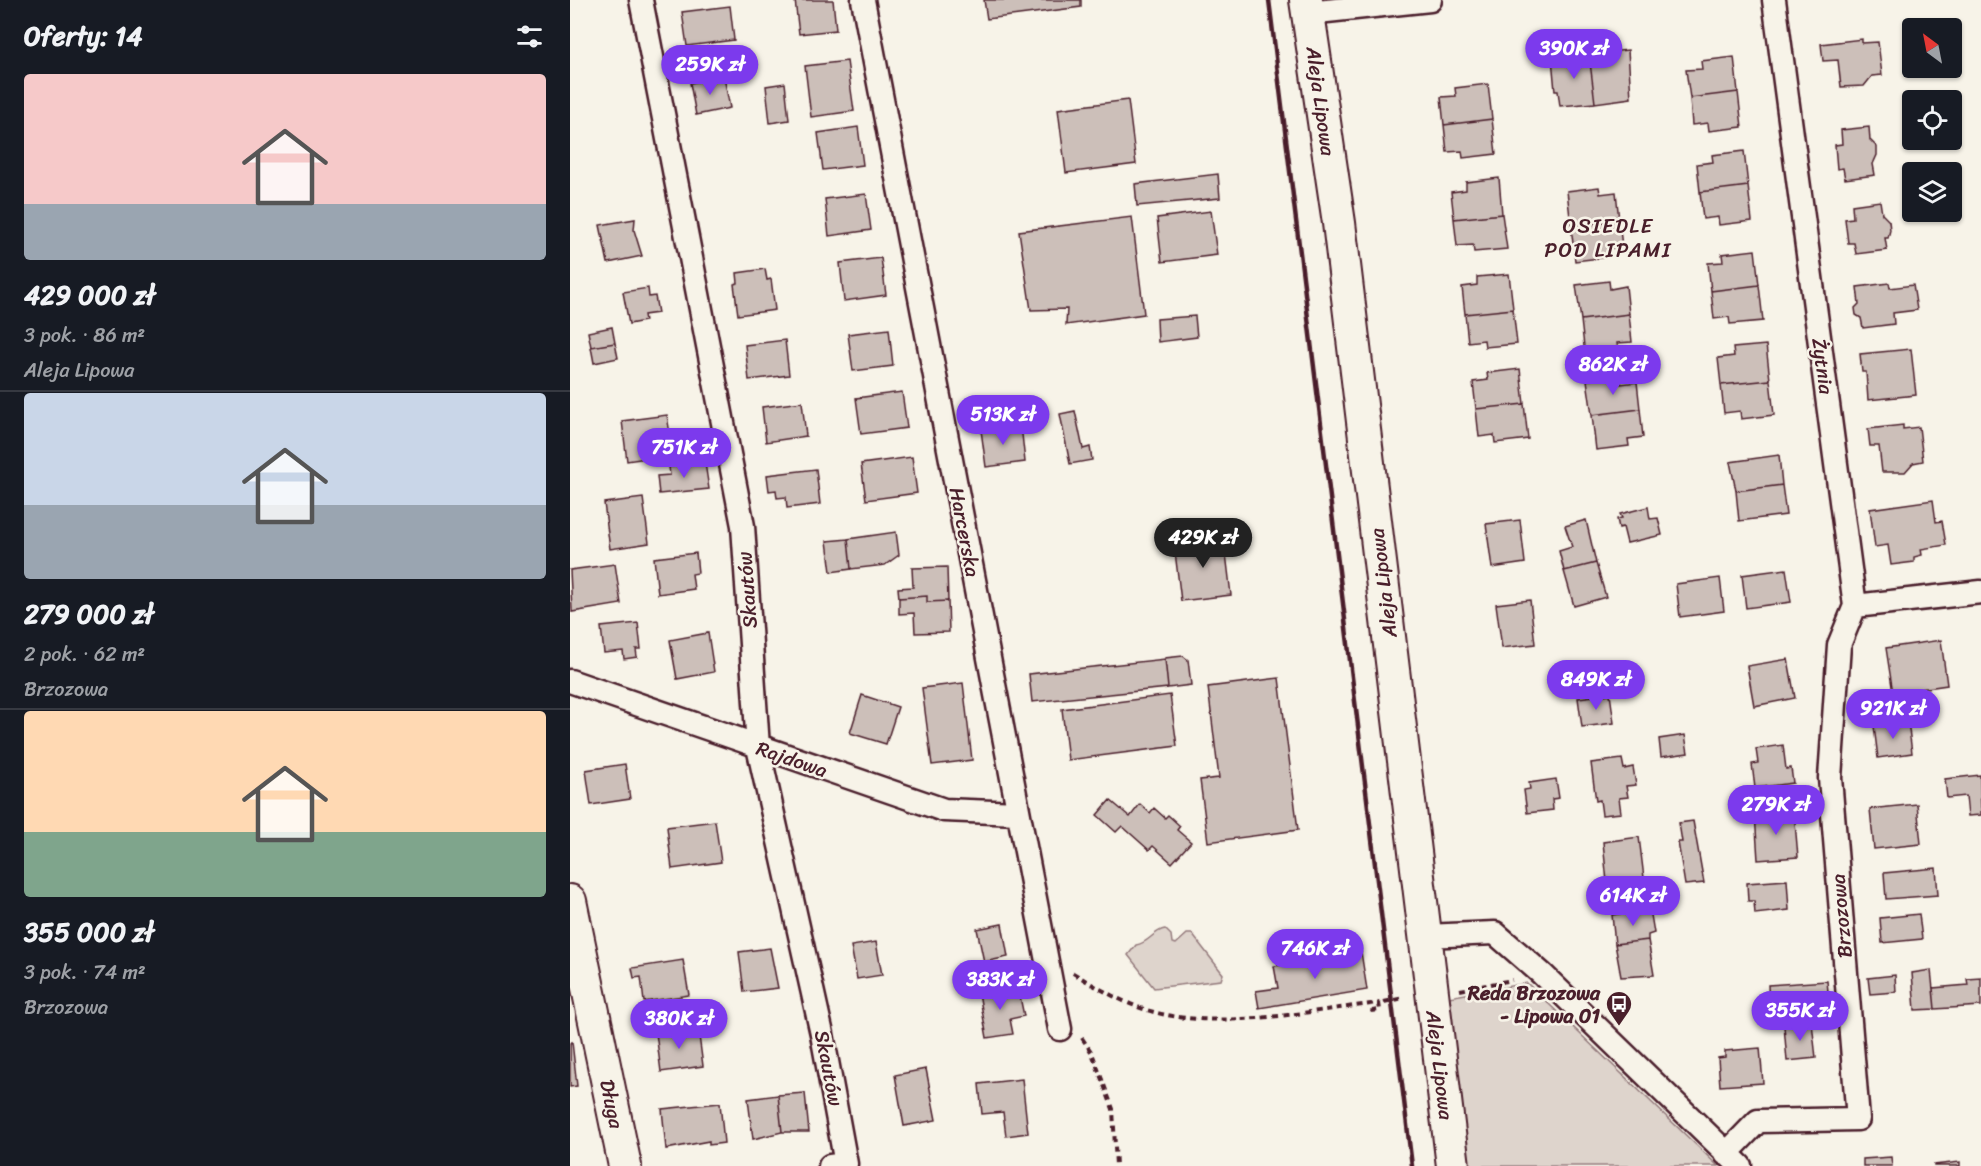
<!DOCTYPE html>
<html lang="pl">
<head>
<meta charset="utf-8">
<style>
	:root { --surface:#171b24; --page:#242831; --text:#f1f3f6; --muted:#9ea1a6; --line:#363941; --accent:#7c3aed }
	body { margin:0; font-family:Sriracha,sans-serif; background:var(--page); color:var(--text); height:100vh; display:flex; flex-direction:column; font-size:22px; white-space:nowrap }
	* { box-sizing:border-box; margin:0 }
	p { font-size:20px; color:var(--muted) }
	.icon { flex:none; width:33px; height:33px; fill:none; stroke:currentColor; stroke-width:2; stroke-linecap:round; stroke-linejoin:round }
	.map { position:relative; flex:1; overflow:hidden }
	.drawer { display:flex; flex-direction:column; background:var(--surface); width:570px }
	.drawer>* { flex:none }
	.needle { width:39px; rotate:328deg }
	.fabs { position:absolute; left:1332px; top:18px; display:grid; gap:12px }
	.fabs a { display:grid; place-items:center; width:60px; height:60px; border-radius:6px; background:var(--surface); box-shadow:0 2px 4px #0004; font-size:30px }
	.price { position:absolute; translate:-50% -51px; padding:0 14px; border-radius:21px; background:var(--accent); color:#fff; font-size:20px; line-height:39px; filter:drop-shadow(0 2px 3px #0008) }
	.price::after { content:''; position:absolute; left:50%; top:36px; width:18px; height:14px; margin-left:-9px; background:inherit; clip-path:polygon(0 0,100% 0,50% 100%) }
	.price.selected { background:#222; color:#fff }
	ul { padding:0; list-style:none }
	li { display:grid; align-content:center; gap:12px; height:318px; padding:0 24px }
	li+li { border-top:2px solid var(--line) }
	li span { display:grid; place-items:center; height:186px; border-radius:6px; color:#555 }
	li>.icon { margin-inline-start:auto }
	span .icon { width:108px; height:108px; fill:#fffc; stroke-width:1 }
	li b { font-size:26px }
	h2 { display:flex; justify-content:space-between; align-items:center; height:72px; padding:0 24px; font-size:26px }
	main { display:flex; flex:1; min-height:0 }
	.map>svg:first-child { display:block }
</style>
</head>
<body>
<main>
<section class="drawer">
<h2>Oferty: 14<svg class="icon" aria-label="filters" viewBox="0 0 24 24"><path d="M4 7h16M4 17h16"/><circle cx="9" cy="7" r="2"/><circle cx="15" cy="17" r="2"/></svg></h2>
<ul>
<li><span style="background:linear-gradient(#f6c9c9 70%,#9aa5b1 0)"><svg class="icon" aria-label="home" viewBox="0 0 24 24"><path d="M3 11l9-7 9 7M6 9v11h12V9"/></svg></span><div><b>429 000 zł</b><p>3 pok. · 86 m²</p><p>Aleja Lipowa</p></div></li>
<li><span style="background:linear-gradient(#c9d6e8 60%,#9aa5b1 0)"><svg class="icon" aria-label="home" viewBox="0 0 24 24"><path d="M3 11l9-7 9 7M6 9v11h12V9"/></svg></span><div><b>279 000 zł</b><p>2 pok. · 62 m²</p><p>Brzozowa</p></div></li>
<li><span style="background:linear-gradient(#ffd9b3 65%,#7fa58c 0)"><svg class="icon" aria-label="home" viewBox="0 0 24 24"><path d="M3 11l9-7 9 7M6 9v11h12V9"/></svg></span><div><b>355 000 zł</b><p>3 pok. · 74 m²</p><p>Brzozowa</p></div></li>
</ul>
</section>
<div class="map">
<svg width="1411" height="1166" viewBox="0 0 1411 1166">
	<rect width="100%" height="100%" fill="#f7f3e8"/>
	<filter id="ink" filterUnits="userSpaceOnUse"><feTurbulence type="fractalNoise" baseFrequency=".0167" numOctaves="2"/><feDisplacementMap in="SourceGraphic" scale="12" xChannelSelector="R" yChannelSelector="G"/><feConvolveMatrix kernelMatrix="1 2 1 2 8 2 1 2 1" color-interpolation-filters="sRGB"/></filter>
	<g filter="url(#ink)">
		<path fill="#ded4cc" stroke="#947a7c" stroke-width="1.5" d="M595,929L601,935L602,943L606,944L617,934H622L653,974L651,980L584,988L558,955L566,945C579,943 583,931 595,929Z
			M957,983L1148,1166H897L873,998Z"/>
		<path fill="#ccbfb9" stroke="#4a1f2b" stroke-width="1.5" d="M225,0H263L266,30L229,34Z
			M414,0H511V7L417,19Z
			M160,6L164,40L117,46L112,12Z
			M1292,39V43L1308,42L1312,75L1302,76L1294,86L1271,87L1268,60L1253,61L1251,44Z
			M1058,50L1061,98L1025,103L1019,54Z
			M1019,54L1025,103L990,106L988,91H985L982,58Z
			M1164,57L1168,92L1120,98L1116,70L1132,69L1131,61Z
			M277,61L284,111L241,117L235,66Z
			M154,77L160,108L126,115L120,83Z
			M215,83L219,120L200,123L196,86Z
			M918,84L922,119L874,125L871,97L886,96L885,88Z
			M1168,92L1172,127L1139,131L1138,123L1122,125L1120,98Z
			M558,100L566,164L496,173L488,109Z
			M922,119L926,154L893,158L892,151L877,152L874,125Z
			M288,127L293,165L253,170L248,133Z
			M1299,127L1300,140L1307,147V155L1303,164L1305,175L1275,179L1273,168L1267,169L1265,145L1272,144L1271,130Z
			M1174,151L1178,186L1130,192L1127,164L1143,162L1142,155Z
			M648,174L650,198L567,206L565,184Z
			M929,178L932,214L884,219L881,192L896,190V182Z
			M1178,186L1182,221L1149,225L1148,217L1133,219L1130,192Z
			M1029,187L1030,194L1046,192L1049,220L1001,226L997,191Z
			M296,194L301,230L259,236L255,199Z
			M1310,201L1312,214L1319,221L1320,230L1318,238H1315L1317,250L1286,254L1284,243H1278L1275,219L1283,218L1282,205Z
			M641,211L647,255L592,262L587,218Z
			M932,214L937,249L904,252L903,245L887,246L884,219Z
			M562,217L574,314L496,325L497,309L461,310L449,231Z
			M65,219L64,230L72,256L38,263L30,225Z
			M1049,220L1052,247L1037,249L1038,257L1005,261L1001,226Z
			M1185,250L1189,285L1141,291L1138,263L1153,262L1152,254Z
			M311,258L316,295L274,301L270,263Z
			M195,269L197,280L201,279L205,310L168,315L164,284L168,283L167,273Z
			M939,274L943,309L895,314L892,287L907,285V277Z
			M1039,281L1040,289L1056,286L1059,314L1011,320L1006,285Z
			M1319,283L1320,288L1343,285L1347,310L1323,313L1324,324L1293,328L1291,318L1286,315L1285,308L1289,304L1287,287Z
			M1189,285L1193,321L1160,324L1159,317L1144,319L1141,291Z
			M78,288L79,297L85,296L88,313L74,315L75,321L59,324L53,292Z
			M943,309L947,344L915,347L914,340L898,342L895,314Z
			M1059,314L1062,342L1047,343L1048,351L1015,355L1011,320Z
			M625,316L627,337L588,342L587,319Z
			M42,327L45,343L21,347L18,332Z
			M319,329L323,366L283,371L278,334Z
			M215,340L219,375L179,380L175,345Z
			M45,343L48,358L24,363L21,347Z
			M1196,345L1200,380L1151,385L1148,358L1164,356L1163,348Z
			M1341,349L1346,395L1298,400L1296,372H1292L1290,354Z
			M950,369L954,404L906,409L903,382L918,380L917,373Z
			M1050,376L1051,384L1067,382L1070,409L1022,415L1017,380Z
			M1200,380L1204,415L1171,419L1170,411L1154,413L1151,385Z
			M332,392L337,428L291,434L286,398Z
			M232,402L236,436L196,442L192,407Z
			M954,404L958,439L925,443L924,435L909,437L906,409Z
			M1070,409L1073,437L1058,439L1059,446L1026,450L1022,415Z
			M505,411L513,449L520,447L522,460L500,464L490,414Z
			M97,415L103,454L57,461L52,421Z
			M451,425L455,462L416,467L411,430Z
			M1333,425V429L1349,427L1353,461L1343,463L1335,472H1312L1309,446H1300L1298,429Z
			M1209,455L1212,485L1166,491L1160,462Z
			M342,457L347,493L296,500L291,464Z
			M135,463L139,489L89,494L87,476L100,475L99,467Z
			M246,469L250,504L217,508L216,497L207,498L206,490L199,491L197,475Z
			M1212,485L1216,515L1169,521L1166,491Z
			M73,498L79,543L40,549L34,503Z
			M1363,500L1366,522L1372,521L1376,545L1351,549L1352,555L1344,557V562L1321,565L1318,545L1305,547L1300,509Z
			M1078,507L1080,519L1088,518L1092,535L1057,543L1053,527L1049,528L1047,519L1052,518L1050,514Z
			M950,520L955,563L922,568L916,524Z
			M1016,520L1026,563L994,571L989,551L1002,547L995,526Z
			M326,532L329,555L315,565L281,569L278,539Z
			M654,537L661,595L611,601L604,544Z
			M278,539L281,569L261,572L257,541Z
			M126,553L128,573L122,574L124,589L88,594L84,558Z
			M1026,563L1036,597L1004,606L994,571Z
			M45,564L51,604L2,612L0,570Z
			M377,567L378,601L357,602V596L329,598L328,588L343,587L342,568Z
			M1216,569L1221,602L1176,608L1172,575Z
			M1150,578L1154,611L1110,617L1106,584Z
			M357,596V602L378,601L379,632L345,633L344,613L329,614V598Z
			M960,600L965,644L932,648L926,604Z
			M68,623L71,649H66L67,657L54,659L53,651L34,653L31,627Z
			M138,633L144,672L107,679L100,640Z
			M1371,640L1377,685L1323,693L1316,648Z
			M613,656L618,660L621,685L598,688L595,658Z
			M595,659L598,688L462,702L459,674Z
			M1218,659L1225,698L1184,706L1177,666Z
			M709,678L728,830L638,842L630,780L649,778L638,687Z
			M393,683L402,760L362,765L352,688Z
			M1040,694L1044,723L1012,727L1008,698Z
			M292,695L328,707L316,744L280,733Z
			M600,695L607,746L498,760L492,709Z
			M1338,721L1342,753L1308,758L1304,726Z
			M1115,735L1118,753L1091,757L1089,739Z
			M1213,745L1216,769L1221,768L1223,783L1185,788L1182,764L1188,763L1186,749Z
			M1052,759L1054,769L1063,767L1066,785L1056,786L1058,797L1049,798L1051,813L1032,815L1030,800L1026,801L1021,763Z
			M55,764L60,799L21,805L16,770Z
			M1410,775L1411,815L1398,816L1396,796L1377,798L1375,779Z
			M986,779L989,798L982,799L983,810L957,813L954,790L960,789L959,783Z
			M540,800L560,817L570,804L580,813L584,808L595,818L598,815L610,826L607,830L621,842L602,863L583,846L579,850L552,826L546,832L527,815Z
			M1347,804L1351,844L1304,849L1300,809Z
			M1224,811L1228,857L1188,860L1185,814Z
			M145,821L151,862L102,869L97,827Z
			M1123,821L1134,883L1115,885L1108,842H1112L1109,823Z
			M1069,837L1074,878L1037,882L1033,842Z
			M1366,868L1368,895L1316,899L1314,873Z
			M1217,880L1219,910L1185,914L1184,901H1178L1177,883Z
			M1080,909L1084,933L1078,935V940L1045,944L1042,915Z
			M1349,914L1352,939L1312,943L1310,918Z
			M432,924L438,957L414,962L407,929Z
			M1078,940L1084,975L1051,977L1045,944Z
			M306,942L312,975L287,979L281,946Z
			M200,948L208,988L174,992L169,952Z
			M791,952L797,990L689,1008L686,991L708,988L704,966Z
			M113,960L119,995L74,1002L71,977L64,978L62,968Z
			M1361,970L1365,1009L1345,1010L1342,973Z
			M1325,975L1326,992L1300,994L1298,978Z
			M1411,978V1006L1365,1009L1363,988L1398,985L1397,979Z
			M1257,981L1259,1002L1199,1006L1198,985Z
			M437,987L438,994L449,992L454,1016L440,1019L443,1034L417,1038L409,993Z
			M1242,1023L1246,1058L1217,1061L1214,1026Z
			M128,1028L133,1066L91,1072L86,1033Z
			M2,1042L7,1086L0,1087V1043Z
			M1190,1048L1193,1083L1150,1086L1148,1058L1155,1057V1051Z
			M356,1069L366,1120L334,1126L325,1075Z
			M452,1079L458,1133L436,1136L433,1112L412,1114L409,1084Z
			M235,1093L239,1132H212L208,1095Z
			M208,1095L212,1132L183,1139L178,1099Z
			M150,1103L154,1143L139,1145V1141L96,1149L92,1109Z
			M1321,1157L1322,1166H1293V1159Z
			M1390,1162V1166H1364V1165Z"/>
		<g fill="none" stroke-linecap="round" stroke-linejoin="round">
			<g stroke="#4a1f2b" stroke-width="27">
				<path id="street" d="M71,0L173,526L188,747L252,1034L276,1164L260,1166
					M293,0L490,1029
					M738,13L860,0
					M1285,606L1411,592
					M0,681L374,810L448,813
					M855,936L925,933L972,974L1170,1166
					M1156,1154L1188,1121L1288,1119L1260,778L1269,645L1285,606L1204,0"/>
			</g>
			<g stroke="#4a1f2b" stroke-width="36">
				<path id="secondary" d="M736,0L769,223L883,1166
					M0,901L55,1166"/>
			</g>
			<path stroke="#4a1f2b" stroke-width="4" stroke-dasharray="6 4.5" stroke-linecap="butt" d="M503,973C523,985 546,999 568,1007C637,1033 730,1012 801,1004L802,1011L810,1010L809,1003L834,998
				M890,990L942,980
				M512,1038L522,1053L543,1109L546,1166"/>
			<use href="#street" stroke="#f7f3e8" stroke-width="22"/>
			<use href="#secondary" stroke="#f7f3e8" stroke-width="32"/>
			<path stroke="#4a1f2b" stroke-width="4.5" d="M699,0L842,1166"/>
		</g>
	</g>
	<defs>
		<g id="bus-pin" transform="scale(1.35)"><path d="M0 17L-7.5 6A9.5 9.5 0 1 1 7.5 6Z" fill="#4a1f2b" stroke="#f7f3e8"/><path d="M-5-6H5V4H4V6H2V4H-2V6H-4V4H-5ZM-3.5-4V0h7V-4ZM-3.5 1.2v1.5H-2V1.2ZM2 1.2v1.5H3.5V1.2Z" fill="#fff"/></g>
	</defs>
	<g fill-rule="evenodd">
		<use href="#bus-pin" x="1049" y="1004"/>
	</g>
	<g text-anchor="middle" stroke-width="5" stroke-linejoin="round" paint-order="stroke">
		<g font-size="20" fill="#4a1f2b" stroke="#f7f3e8">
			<text transform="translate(751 101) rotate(82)" y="7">Aleja Lipowa</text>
			<text transform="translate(1253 366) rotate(82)" y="7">Żytnia</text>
			<text transform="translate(395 532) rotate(79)" y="7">Harcerska</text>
			<text transform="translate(813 583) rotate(-97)" y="7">Aleja Lipowa</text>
			<text transform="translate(177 590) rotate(-94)" y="7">Skautów</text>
			<text transform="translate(222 759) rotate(19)" y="7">Rajdowa</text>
			<text transform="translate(1271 916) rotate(-95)" y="7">Brzozowa</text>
			<text transform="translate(870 1065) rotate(83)" y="7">Aleja Lipowa</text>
			<text transform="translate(259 1068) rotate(79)" y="7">Skautów</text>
			<text transform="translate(42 1104) rotate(78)" y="7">Długa</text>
		</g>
		<g font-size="20" font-weight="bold" fill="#4a1f2b" stroke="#f7f3e8" text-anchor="end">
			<text x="1030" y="1000">Reda Brzozowa<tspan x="1030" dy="23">- Lipowa 01</tspan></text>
		</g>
		<g font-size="21" letter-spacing="1.5" fill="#4a1f2b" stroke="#f7f3e8">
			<text x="1038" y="233">OSIEDLE<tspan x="1038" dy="24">POD LIPAMI</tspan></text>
		</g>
	</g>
</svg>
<div class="fabs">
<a><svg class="needle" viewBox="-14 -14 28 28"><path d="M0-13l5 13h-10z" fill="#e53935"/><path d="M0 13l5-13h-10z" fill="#9ea1a6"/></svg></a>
<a><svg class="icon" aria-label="locate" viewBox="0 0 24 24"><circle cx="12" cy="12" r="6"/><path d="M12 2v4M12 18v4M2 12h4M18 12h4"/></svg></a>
<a><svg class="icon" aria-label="layers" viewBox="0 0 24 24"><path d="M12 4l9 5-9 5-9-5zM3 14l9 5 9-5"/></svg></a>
</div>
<b class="price" style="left:1004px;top:80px">390K zł</b>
<b class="price" style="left:140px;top:96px">259K zł</b>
<b class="price" style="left:1043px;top:396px">862K zł</b>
<b class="price" style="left:433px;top:446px">513K zł</b>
<b class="price" style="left:114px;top:479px">751K zł</b>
<b class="price selected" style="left:633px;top:569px">429K zł</b>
<b class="price" style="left:1026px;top:711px">849K zł</b>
<b class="price" style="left:1323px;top:740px">921K zł</b>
<b class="price" style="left:1206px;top:836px">279K zł</b>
<b class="price" style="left:1063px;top:927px">614K zł</b>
<b class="price" style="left:745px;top:980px">746K zł</b>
<b class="price" style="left:430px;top:1011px">383K zł</b>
<b class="price" style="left:1230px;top:1042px">355K zł</b>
<b class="price" style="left:109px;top:1050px">380K zł</b>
</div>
</main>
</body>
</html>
